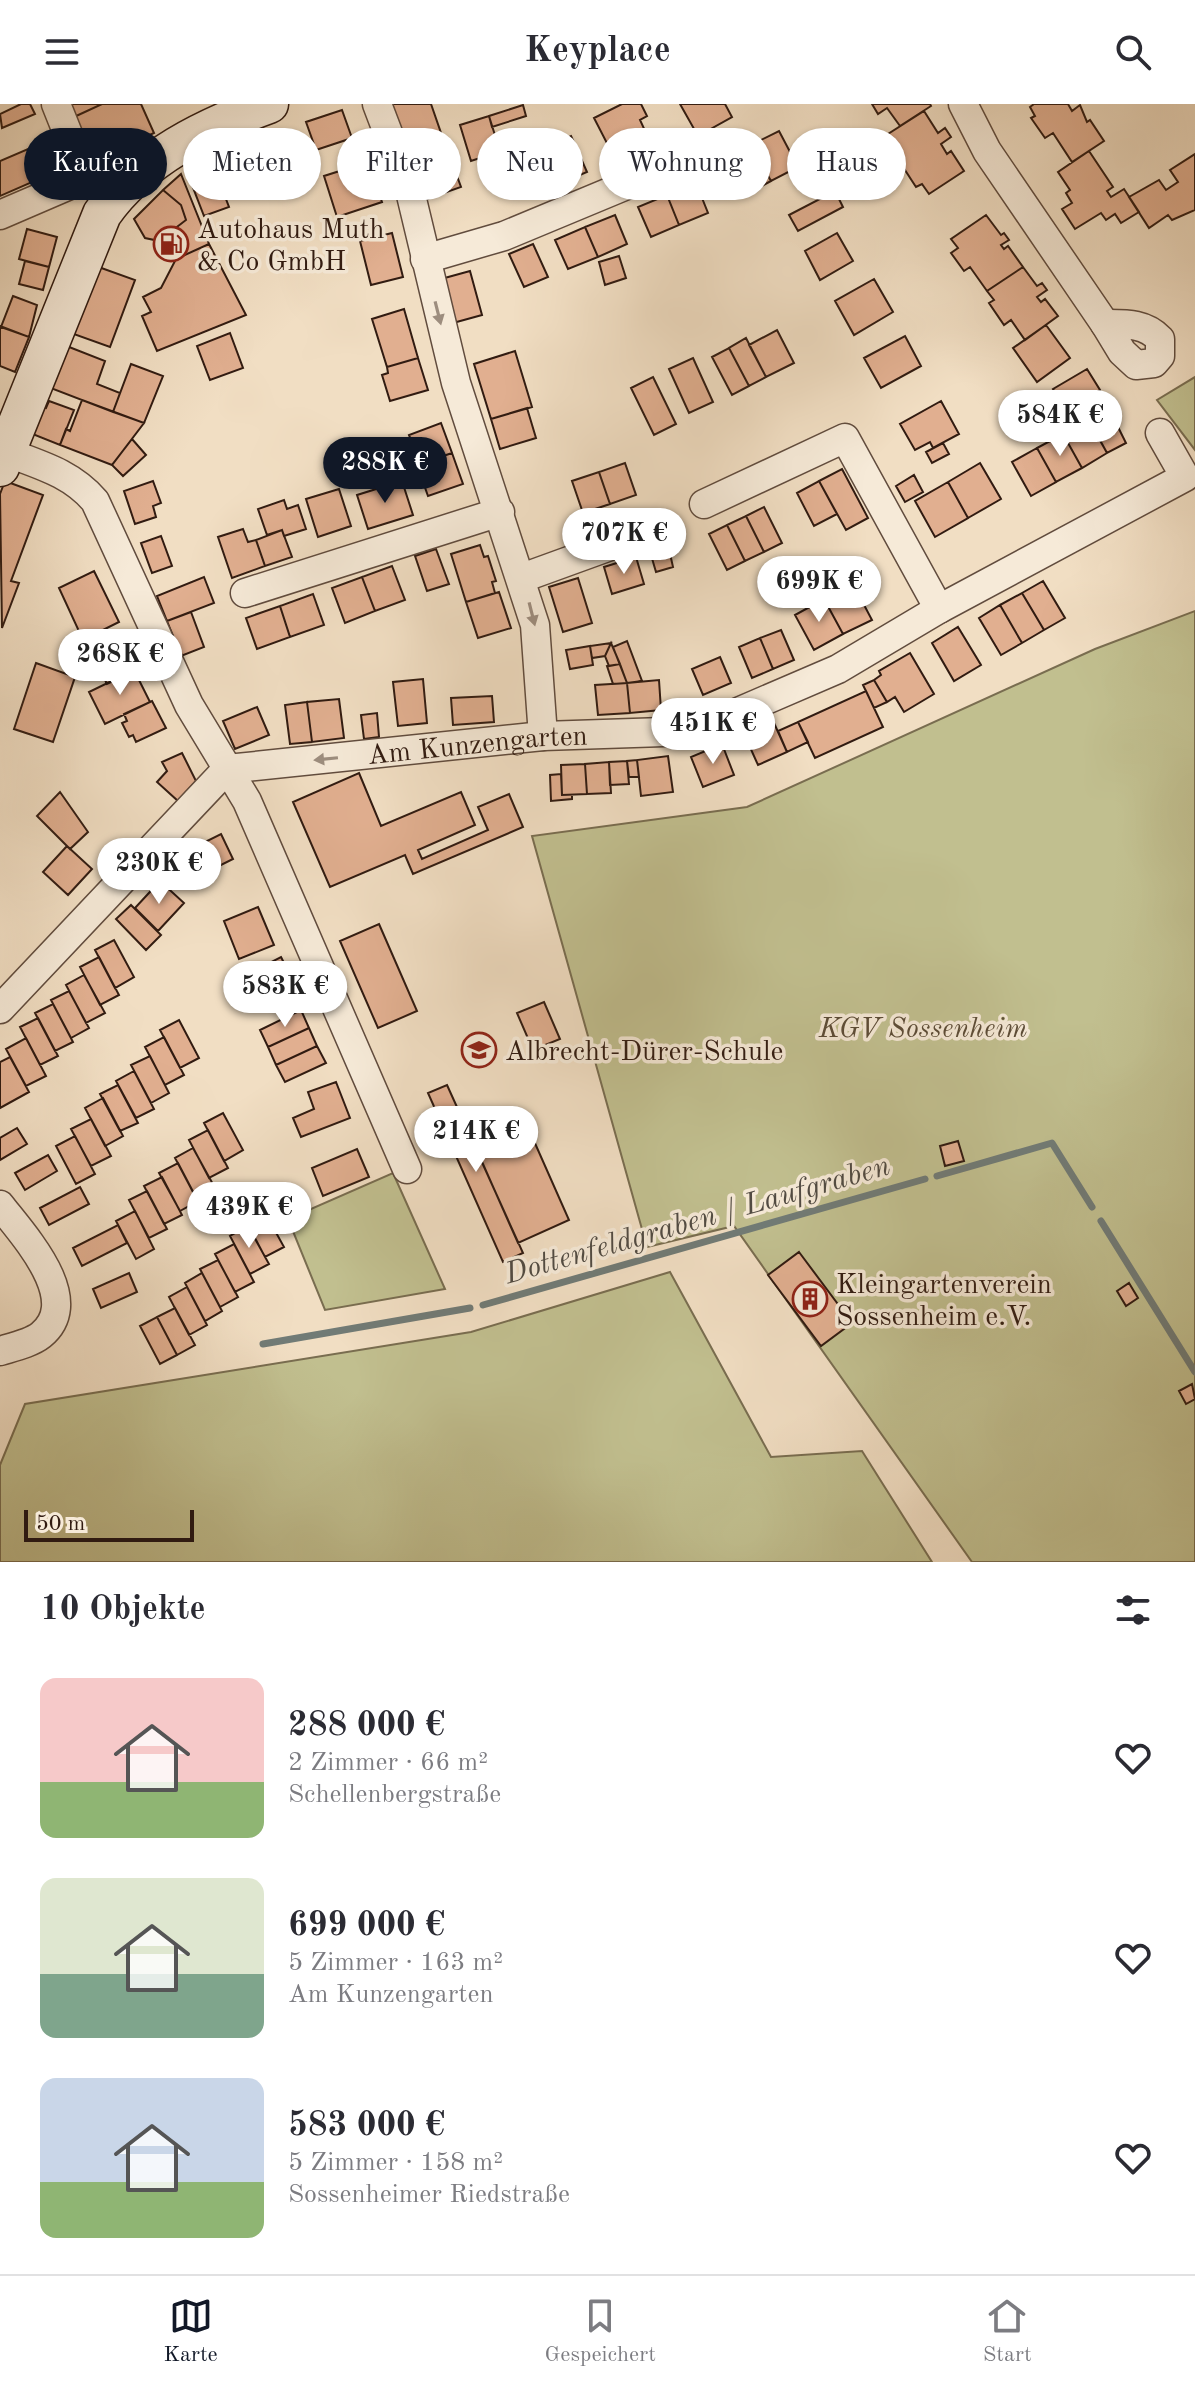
<!DOCTYPE html>
<html lang="de">
<head>
<meta charset="utf-8">
<style>
	:root { --surface:#fff; --page:#f2f2f3; --text:#2b2b33; --muted:#7c7c81; --line:#e1e1e2; --accent:#111827 }
	body { margin:0; font-family:"Old Standard TT",serif; background:var(--page); color:var(--text); height:100vh; display:flex; flex-direction:column; font-size:30px; white-space:nowrap }
	* { box-sizing:border-box; margin:0 }
	p { font-size:26px; color:var(--muted) }
	.icon { flex:none; width:44px; height:44px; fill:none; stroke:currentColor; stroke-width:2; stroke-linecap:round; stroke-linejoin:round }
	.map { position:relative; height:1458px; overflow:hidden }
	.panel { display:flex; flex-direction:column; background:var(--surface); flex:1 }
	.panel>* { flex:none }
	.guide { position:absolute; left:24px; top:24px; width:1148px; height:72px; display:flex; gap:16px }
	.scale { position:absolute; left:24px; bottom:20px; width:170px; box-sizing:border-box; padding-left:8px; border:4px solid #311b11; border-top:0; font-size:22px; line-height:28px; white-space:nowrap; color:#311b11; -webkit-text-stroke:6px #f6ead8; paint-order:stroke }
	.price { position:absolute; translate:-50% -68px; padding:0 18px; border-radius:28px; background:#fff; color:#222; font-size:26px; line-height:52px; filter:drop-shadow(0 2px 4px #0008) }
	.price::after { content:''; position:absolute; left:50%; top:48px; width:24px; height:18px; margin-left:-12px; background:inherit; clip-path:polygon(0 0,100% 0,50% 100%) }
	.price.selected { background:var(--accent); color:#fff }
	ul { padding:0; list-style:none }
	li { display:flex; align-items:center; gap:24px; height:200px; padding:0 40px }
	li span { display:grid; place-items:center; flex:none; width:224px; height:160px; border-radius:16px; color:#555 }
	li>.icon { margin-inline-start:auto }
	span .icon { width:96px; height:96px; fill:#fffc; stroke-width:1 }
	li b { font-size:34px }
	h2 { display:flex; justify-content:space-between; align-items:center; height:96px; padding:0 40px; font-size:34px }
	.pill { padding:0 28px; border-radius:36px; background:var(--surface); box-shadow:0 2px 6px #0004; font-size:28px; line-height:72px }
	.pill.selected { background:var(--accent); color:#fff }
	header { display:flex; justify-content:space-between; align-items:center; height:104px; padding:0 40px; background:var(--surface); font-size:36px; font-weight:700 }
	.tab-bar { display:flex; justify-content:space-around; align-items:center; height:112px; border-top:2px solid var(--line); background:var(--surface); font-size:22px; color:var(--muted) }
	.tab-bar a { display:grid; justify-items:center; gap:4px }
	.tab-bar .selected { color:var(--accent) }
	.map>svg:first-child { display:block }
</style>
</head>
<body>
<header><svg class="icon" aria-label="menu" viewBox="0 0 24 24"><path d="M4 6h16M4 12h16M4 18h16"/></svg>Keyplace<svg class="icon" aria-label="search" viewBox="0 0 24 24"><circle cx="10" cy="10" r="6"/><path d="M15 15l6 6"/></svg></header>
<div class="map">
<svg width="1195" height="1458" viewBox="0 0 1195 1458">
	<rect width="100%" height="100%" fill="#f1dec3"/>
	<filter id="stains"><feTurbulence type="fractalNoise" baseFrequency=".0025" numOctaves="4"/><feColorMatrix values="0 0 0 0 .2 0 0 0 0 .09 0 0 0 0 .02 0 0 0 .5 -.17"/></filter>
	<radialGradient id="worn" r=".72"><stop offset=".6" stop-color="#630" stop-opacity="0"/><stop offset="1" stop-color="#630" stop-opacity=".3"/></radialGradient>
	<path fill="#c1bf8f" stroke="#796d50" stroke-width="2" d="M1195,273V346L1157,296Z
		M1195,507V1458H972L734,1122L647,1143L532,732L747,703L1095,545Z
		M393,1069L445,1185L325,1206L288,1115Z
		M670,1168L771,1353L862,1347L932,1458H0V1361L25,1300L471,1228Z"/>
	<g fill="none" stroke-linecap="round" stroke-linejoin="round">
		<path stroke="#717b76" stroke-width="7" d="M937,1072L1052,1039L1092,1103
			M1101,1117L1195,1268
			M483,1201L925,1075
			M263,1240L470,1204"/>
	</g>
	<path fill="#e1af90" stroke="#311b11" stroke-width="2" d="M21,0H30L35,10L2,24L0,10Z
		M68,0H102L74,13Z
		M102,0H141L154,29L94,57L74,13Z
		M389,0H431L441,29L404,42Z
		M622,0H641L647,12L640,16L647,31L612,49L594,14Z
		M680,0H725L732,13L698,32Z
		M872,0H930L931,2L900,22L887,4L878,10Z
		M1034,0H1068L1072,7L1080,1L1087,18L1090,16L1104,37L1072,58L1053,29L1045,34L1031,14L1035,12L1030,3Z
		M523,1L526,12L492,23L489,12Z
		M342,6L352,34L316,46L306,18Z
		M924,7L938,29L945,24L951,33L941,40L947,50L951,47L964,67L929,90L922,80L916,83L892,46L897,43L888,30Z
		M489,12L503,57L489,61L486,52L471,57L460,21Z
		M779,27L798,63L771,77L751,41Z
		M441,29L461,83L424,96L404,42Z
		M274,31L286,62L254,74L242,43Z
		M571,32L587,68L549,84L533,49Z
		M49,36L62,65L0,92V57Z
		M751,41L771,77L743,92L724,56Z
		M242,43L254,74L222,86L210,55Z
		M1089,47L1113,83L1107,87L1111,93L1124,85L1139,108L1121,119L1115,110L1106,116L1101,109L1075,125L1062,105L1072,99L1066,89L1070,86L1058,68Z
		M1195,50V106L1172,116L1168,111L1149,124L1129,93L1159,76L1166,86L1178,78L1170,66Z
		M368,58L382,98L337,113L324,72Z
		M212,59L229,103L204,112L187,68Z
		M181,70L209,140L176,155L173,148L186,137L182,128L173,126L186,116L181,101L163,86Z
		M696,79L708,109L679,121L667,91Z
		M163,86L181,101L186,116L173,126L182,128L186,137L173,148L166,147L159,137L145,134L134,115Z
		M835,87L843,103L798,127L789,111Z
		M667,91L679,121L651,133L638,103Z
		M615,111L627,140L598,153L585,123Z
		M986,111L1001,131L1004,129L1009,136L1001,141L1004,145L1008,142L1023,163L987,187L970,163L964,167L951,149L958,144L951,135Z
		M585,123L598,153L568,165L555,136Z
		M27,125L57,133L49,163L19,155Z
		M392,129L403,173L371,181L360,137Z
		M837,129L853,157L820,176L805,147Z
		M209,140L246,211L157,247L142,212L151,208L143,193L161,184L176,155Z
		M533,140L548,173L524,183L509,150Z
		M619,152L626,174L605,181L599,158Z
		M25,157L49,163L43,186L19,180Z
		M93,161L135,176L110,243L68,228Z
		M1023,163L1037,182L1042,179L1047,186L1037,193L1041,198L1045,195L1058,212L1025,236L1011,216L1004,221L989,199L994,196L987,187Z
		M470,167L482,211L453,219L441,175Z
		M874,175L893,208L854,231L835,197Z
		M13,192L37,201L29,233L1,223Z
		M404,205L418,254L387,263L372,215Z
		M1046,221L1070,254L1037,278L1013,244Z
		M0,222L29,233L15,268L0,262Z
		M777,226L794,259L766,273L749,241Z
		M230,229L243,264L210,276L197,242Z
		M905,232L921,262L881,284L864,254Z
		M746,234L766,273L749,282L729,244Z
		M64,241L105,257L97,280L120,289L113,308L48,283Z
		M729,244L749,282L732,291L712,253Z
		M515,247L532,303L491,315L474,260Z
		M418,254L428,286L390,297L382,271L388,269L387,263Z
		M693,254L713,298L689,309L669,265Z
		M131,260L163,272L144,319L113,308Z
		M1087,265L1100,286L1066,306L1053,285Z
		M653,273L676,320L654,331L631,284Z
		M82,296L144,319L112,361L60,341L66,325L70,327Z
		M49,297L74,306L60,341L30,329L41,302L46,304Z
		M941,297L959,330L933,344L930,338L915,346L900,320Z
		M527,304L536,334L500,345L491,315Z
		M1089,316L1107,349L1082,364L1063,330Z
		M441,319L452,349L417,361L415,355L403,359L397,341L411,336L409,331Z
		M1118,323L1126,339L1107,349L1098,333Z
		M1063,330L1082,364L1056,378L1037,344Z
		M132,335L146,351L123,372L112,361Z
		M943,339L949,350L932,359L926,348Z
		M1037,344L1056,378L1031,392L1012,358Z
		M452,349L463,380L428,392L417,361Z
		M625,359L636,391L610,400L599,368Z
		M980,359L1001,395L968,414L948,378Z
		M842,365L868,414L846,426L819,377Z
		M599,368L610,400L583,409L572,377Z
		M914,371L923,388L905,398L896,382Z
		M5,377L43,391L11,477L19,479L2,524L0,390Z
		M153,377L161,399L153,402L156,413L135,420L124,387Z
		M402,377L413,411L368,425L357,391Z
		M819,377L837,410L814,422L797,389Z
		M948,378L968,414L935,433L915,397Z
		M339,385L351,422L318,433L306,395Z
		M284,396L287,405L298,401L306,425L284,432L282,426L267,431L258,405Z
		M764,403L782,439L764,448L746,412Z
		M746,412L764,448L745,457L727,421Z
		M727,421L745,457L727,466L709,430Z
		M243,425L248,438L256,436L265,462L232,474L218,433Z
		M282,426L292,453L265,462L256,436Z
		M161,432L172,462L152,469L141,439Z
		M480,441L484,453L488,452L496,477L492,478L495,489L466,498L451,450Z
		M436,445L449,480L427,487L415,452Z
		M669,445L673,463L656,468L651,451Z
		M636,453L644,480L612,490L604,463Z
		M843,461L872,516L843,530L824,495L836,489L826,470Z
		M392,462L405,496L375,507L362,473Z
		M94,467L119,518L83,536L59,484Z
		M204,473L214,499L167,517L157,492Z
		M362,473L375,507L345,519L332,484Z
		M578,474L592,519L563,528L549,483Z
		M1043,477L1065,514L1044,526L1022,489Z
		M499,488L511,524L478,534L466,498Z
		M1022,489L1044,526L1022,539L1000,501Z
		M313,490L324,521L290,533L280,502Z
		M824,495L843,530L814,546L795,511Z
		M1000,501L1022,539L1001,551L979,514Z
		M280,502L290,533L257,545L246,514Z
		M191,508L204,543L181,552L167,517Z
		M958,523L981,561L954,577L932,539Z
		M781,526L794,556L773,565L760,534Z
		M125,534L140,564L107,580L92,550Z
		M760,534L773,565L752,574L739,543Z
		M627,537L642,577L627,579L613,543Z
		M611,539L605,552L592,554L590,542Z
		M611,539L620,560L609,562L605,552Z
		M590,542L593,561L570,565L566,546Z
		M910,549L934,590L904,608L895,593L887,598L874,576L881,571L879,567Z
		M720,553L731,579L703,591L692,565Z
		M36,559L75,573L53,638L14,625Z
		M620,560L627,579L613,580L607,562Z
		M134,566L150,598L105,620L89,588Z
		M423,575L427,619L398,622L393,578Z
		M659,576L661,606L630,609L627,579Z
		M874,576L887,598L874,604L863,581Z
		M627,579L630,609L598,611L595,581Z
		M866,587L883,623L815,654L798,618Z
		M492,592L494,618L453,621L451,594Z
		M339,595L344,634L312,638L307,598Z
		M152,597L166,624L136,638L133,631L129,633L122,619L127,617L124,610Z
		M307,598L312,638L290,640L285,601Z
		M257,603L269,631L235,645L223,617Z
		M377,609L379,633L364,635L361,611Z
		M798,618L808,638L787,648L778,627Z
		M774,619L787,648L758,661L745,632Z
		M722,640L734,671L703,683L691,653Z
		M182,649L196,677L178,697L157,678L167,667L162,658Z
		M668,652L673,688L641,692L637,656Z
		M637,656L639,673H629L627,657Z
		M627,657L629,680L610,681L609,658Z
		M609,658L611,689L587,690L585,660Z
		M585,660L587,690L562,691L561,661Z
		M359,669L381,722L461,688L475,721L418,746L422,755L488,726L478,703L509,690L523,723L413,770L405,751L330,783L293,698Z
		M561,670L562,691H572V695L551,697L550,671Z
		M60,688L88,728L70,745L37,712Z
		M221,730L233,755L203,770L191,745Z
		M67,742L92,765L68,791L43,768Z
		M160,777L184,799L158,827L135,804Z
		M131,801L161,831L146,846L116,815Z
		M258,803L274,841L239,855L224,817Z
		M379,820L417,907L378,924L340,837Z
		M114,836L134,873L115,884L95,846Z
		M99,853L119,891L100,901L80,863Z
		M281,853L298,887L259,907L242,873Z
		M84,871L105,909L86,919L66,881Z
		M69,887L89,924L71,934L51,896Z
		M544,898L560,935L533,946L517,909Z
		M53,900L73,938L55,947L35,909Z
		M301,906L309,924L268,943L260,926Z
		M38,914L58,952L40,961L20,923Z
		M179,916L199,954L180,964L160,926Z
		M309,924L317,942L276,961L268,943Z
		M164,933L184,971L165,981L145,943Z
		M26,934L46,972L26,982L6,945Z
		M317,942L326,959L285,978L276,961Z
		M150,952L169,989L151,999L131,961Z
		M10,953L29,988L0,1004V958Z
		M134,967L154,1005L136,1014L116,977Z
		M336,978L350,1014L301,1033L293,1014L314,1005L308,988Z
		M118,981L138,1019L120,1027L100,990Z
		M447,981L523,1149L503,1158L428,989Z
		M103,994L123,1032L105,1042L85,1004Z
		M223,1009L243,1046L224,1057L204,1019Z
		M91,1015L111,1052L91,1062L71,1025Z
		M17,1024L27,1040L0,1056V1034Z
		M208,1026L228,1064L209,1074L189,1036Z
		M530,1028L569,1116L518,1139L479,1051Z
		M75,1032L95,1070L76,1080L56,1042Z
		M958,1037L964,1057L945,1062L940,1042Z
		M193,1044L214,1082L195,1092L175,1054Z
		M357,1045L369,1073L323,1092L312,1064Z
		M48,1051L57,1067L25,1086L15,1069Z
		M178,1059L198,1097L180,1107L159,1069Z
		M162,1073L182,1111L164,1120L144,1082Z
		M80,1083L89,1100L49,1121L40,1104Z
		M147,1087L167,1125L149,1134L129,1096Z
		M263,1105L284,1143L265,1153L245,1115Z
		M135,1107L154,1145L136,1155L116,1117Z
		M118,1121L127,1139L82,1162L73,1144Z
		M248,1122L269,1160L250,1170L230,1132Z
		M234,1140L254,1178L235,1188L215,1150Z
		M799,1148L852,1219L821,1242L768,1171Z
		M218,1156L238,1193L220,1203L200,1165Z
		M129,1169L137,1188L101,1204L93,1185Z
		M202,1169L222,1207L205,1217L185,1179Z
		M1129,1179L1138,1194L1126,1202L1117,1187Z
		M187,1183L207,1221L189,1231L169,1193Z
		M175,1204L195,1241L177,1251L157,1213Z
		M157,1213L177,1251L160,1260L140,1222Z
		M1192,1280L1195,1295L1186,1300L1179,1287Z"/>
	<g fill="none" stroke-linecap="round" stroke-linejoin="round">
		<g stroke="#614c3e" stroke-width="31">
			<g id="minor">
				<path d="M377,0L410,87L456,279L535,521L543,632"/>
				<path d="M963,0L987,47L1105,220"/>
				<path d="M0,111L72,80L80,60L56,0"/>
				<path d="M425,155L504,132L706,48"/>
				<path d="M1105,220C1126,220 1145,219 1160,235V252L1154,259L1136,261L1122,248Z"/>
				<path d="M6,348C40,361 71,369 95,397L189,601L247,697L407,1065"/>
				<path d="M704,400L845,334L939,505"/>
				<path d="M522,474L657,425"/>
				<path d="M245,489L500,408"/>
				<path id="s1" d="M0,905L227,665L543,632L694,627L838,565L939,505L1185,373L1160,329"/>
				<path d="M0,1101C24,1132 84,1196 41,1231C31,1239 13,1243 0,1247"/>
			</g>
		</g>
		<g stroke="#311b11" stroke-width="41">
			<path id="secondary" d="M0,363L102,110C142,53 206,23 269,0"/>
		</g>
		<use href="#minor" stroke="#f6ead8" stroke-width="28"/>
		<use href="#secondary" stroke="#f6ead8" stroke-width="38"/>
	</g>
	<defs><path id="oneway-solid" d="M-6-.8H1V-3.2L6.5 0L1 3.2V.8H-6Z" transform="scale(2)"/></defs>
	<g fill="#9d8d7e">
		<use href="#oneway-solid" transform="translate(438 209) rotate(76)"/>
		<use href="#oneway-solid" transform="translate(532 510) rotate(76)"/>
		<use href="#oneway-solid" transform="translate(326 655) rotate(174)"/>
	</g>
	<defs>
		<g id="fuel-ring" transform="scale(1.8)"><circle r="9.5" fill="#f6ead8" stroke="#8f2418" stroke-width="1.5"/><path d="M-5.5-6h7V0h2V4h1.3V-2.5L3-4.5l.8-.8L6-3V5H2.5V1h-1V6h-7ZM-4.2-4.7v3.2H.2V-4.7Z" fill="#8f2418"/></g>
		<g id="school-ring" transform="scale(1.8)"><circle r="9.5" fill="#f6ead8" stroke="#8f2418" stroke-width="1.5"/><path d="M0-5L7-2L0 1L-7-2ZM-4 1L0 2.5L4 1V4Q0 6-4 4Z" fill="#8f2418"/></g>
		<g id="building-ring" transform="scale(1.8)"><circle r="9.5" fill="#f6ead8" stroke="#8f2418" stroke-width="1.5"/><path d="M-4-6H4V6H1V3H-1V6H-4ZM-2.5-4.3h1.7v1.8h-1.7ZM.8-4.3h1.7v1.8H.8ZM-2.5-1h1.7V.8h-1.7ZM.8-1h1.7V.8H.8Z" fill="#8f2418"/></g>
	</defs>
	<g fill-rule="evenodd">
		<use href="#fuel-ring" x="171" y="140"/>
		<use href="#school-ring" x="479" y="946"/>
		<use href="#building-ring" x="810" y="1195"/>
	</g>
	<g text-anchor="middle" stroke-width="7" stroke-linejoin="round" paint-order="stroke">
		<g font-size="28" fill="#311b11" stroke="#f6ead8" text-anchor="start">
			<text x="197" y="134">Autohaus Muth<tspan x="197" dy="32">&amp; Co GmbH</tspan></text>
			<text x="505" y="956">Albrecht-Dürer-Schule</text>
			<text x="836" y="1189">Kleingartenverein<tspan x="836" dy="32">Sossenheim e.V.</tspan></text>
		</g>
		<g font-size="28" fill="#311b11" stroke="#f6ead8">
			<text dy="10" stroke="none"><textPath href="#s1" startOffset="582">Am Kunzengarten</textPath></text>
		</g>
		<g font-size="28" font-style="italic" fill="#5c4c37" stroke="#f6ead8">
			<text x="923" y="933">KGV Sossenheim</text>
		</g>
		<g font-size="30" font-style="italic" fill="#514b43" stroke="#f6ead8">
			<text transform="translate(697 1115) rotate(-16)" y="10">Dottenfeldgraben / Laufgraben</text>
		</g>
	</g>
	<rect width="100%" height="100%" filter="url(#stains)"/>
	<rect width="100%" height="100%" fill="url(#worn)"/>
</svg>
<div class="scale">50 m</div>
<b class="price" style="left:1060px;top:354px">584K €</b>
<b class="price selected" style="left:385px;top:401px">288K €</b>
<b class="price" style="left:624px;top:472px">707K €</b>
<b class="price" style="left:819px;top:520px">699K €</b>
<b class="price" style="left:120px;top:593px">268K €</b>
<b class="price" style="left:713px;top:662px">451K €</b>
<b class="price" style="left:159px;top:802px">230K €</b>
<b class="price" style="left:285px;top:925px">583K €</b>
<b class="price" style="left:476px;top:1070px">214K €</b>
<b class="price" style="left:249px;top:1146px">439K €</b>
<div class="guide">
<a class="pill selected">Kaufen</a>
<a class="pill">Mieten</a>
<a class="pill">Filter</a>
<a class="pill">Neu</a>
<a class="pill">Wohnung</a>
<a class="pill">Haus</a>
</div>
</div>
<section class="panel">
<h2>10 Objekte<svg class="icon" aria-label="filters" viewBox="0 0 24 24"><path d="M4 7h16M4 17h16"/><circle cx="9" cy="7" r="2"/><circle cx="15" cy="17" r="2"/></svg></h2>
<ul>
<li><span style="background:linear-gradient(#f6c9c9 65%,#8fb573 0)"><svg class="icon" aria-label="home" viewBox="0 0 24 24"><path d="M3 11l9-7 9 7M6 9v11h12V9"/></svg></span><div><b>288 000 €</b><p>2 Zimmer · 66 m²</p><p>Schellenbergstraße</p></div><svg class="icon" aria-label="heart" viewBox="0 0 24 24"><path d="M12 20l-8-8c-3-5 5-10 8-4 3-6 11-1 8 4z"/></svg></li>
<li><span style="background:linear-gradient(#dfe7d0 60%,#7fa58c 0)"><svg class="icon" aria-label="home" viewBox="0 0 24 24"><path d="M3 11l9-7 9 7M6 9v11h12V9"/></svg></span><div><b>699 000 €</b><p>5 Zimmer · 163 m²</p><p>Am Kunzengarten</p></div><svg class="icon" aria-label="heart" viewBox="0 0 24 24"><path d="M12 20l-8-8c-3-5 5-10 8-4 3-6 11-1 8 4z"/></svg></li>
<li><span style="background:linear-gradient(#c9d6e8 65%,#8fb573 0)"><svg class="icon" aria-label="home" viewBox="0 0 24 24"><path d="M3 11l9-7 9 7M6 9v11h12V9"/></svg></span><div><b>583 000 €</b><p>5 Zimmer · 158 m²</p><p>Sossenheimer Riedstraße</p></div><svg class="icon" aria-label="heart" viewBox="0 0 24 24"><path d="M12 20l-8-8c-3-5 5-10 8-4 3-6 11-1 8 4z"/></svg></li>
</ul>
</section>
<nav class="tab-bar">
<a class="selected"><svg class="icon" aria-label="map" viewBox="0 0 24 24"><path d="M3 6l6-2 6 2 6-2v14l-6 2-6-2-6 2zM9 4v14M15 6v14"/></svg>Karte</a>
<a><svg class="icon" aria-label="saved" viewBox="0 0 24 24"><path d="M7 4h10v16l-5-4-5 4z"/></svg>Gespeichert</a>
<a><svg class="icon" aria-label="home" viewBox="0 0 24 24"><path d="M3 11l9-7 9 7M6 9v11h12V9"/></svg>Start</a>
</nav>
</body>
</html>
